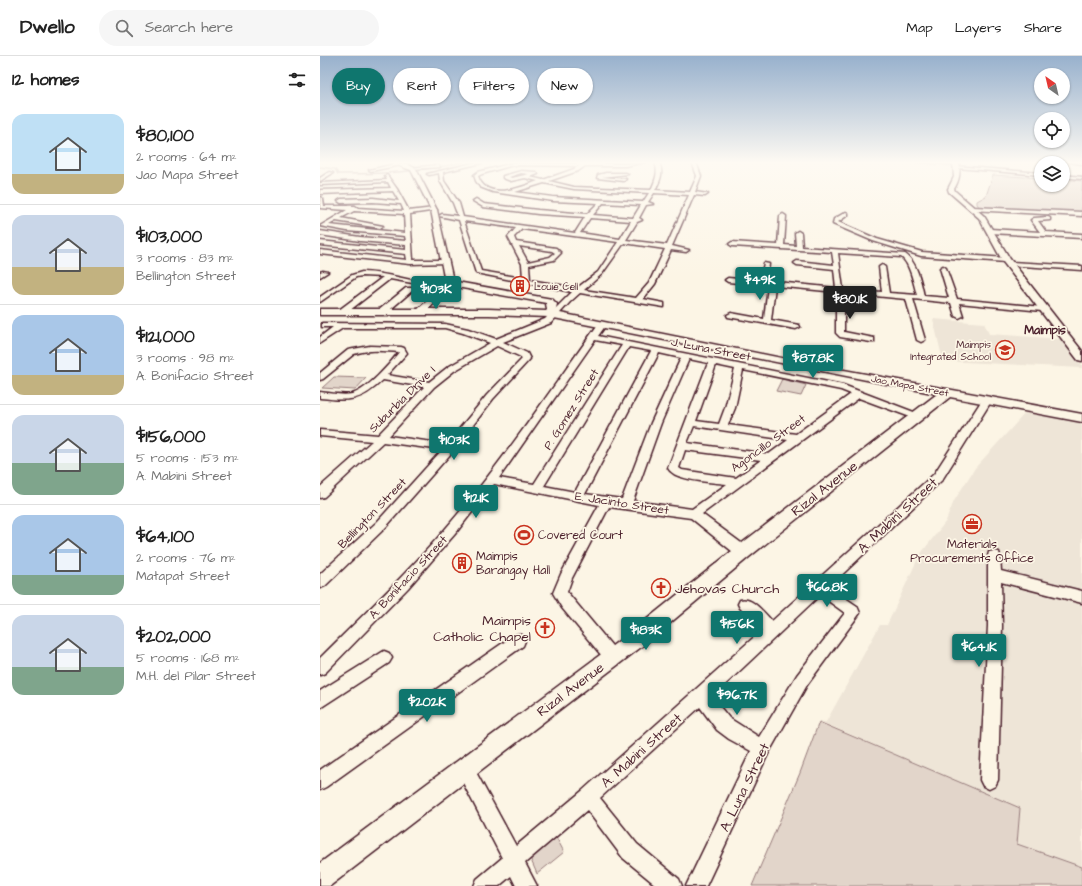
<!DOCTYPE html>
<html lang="en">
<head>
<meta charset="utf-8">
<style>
	:root { --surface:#fff; --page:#f6f6f6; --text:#222; --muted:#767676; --line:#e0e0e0; --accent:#0f766e }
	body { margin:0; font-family:"Architects Daughter",sans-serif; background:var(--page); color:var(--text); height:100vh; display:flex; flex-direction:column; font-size:15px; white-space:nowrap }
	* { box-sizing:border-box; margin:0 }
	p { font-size:13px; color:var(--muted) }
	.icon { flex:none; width:22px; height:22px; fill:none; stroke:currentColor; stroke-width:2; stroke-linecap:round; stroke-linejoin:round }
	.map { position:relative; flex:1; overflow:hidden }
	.drawer { display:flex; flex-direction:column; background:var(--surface); width:320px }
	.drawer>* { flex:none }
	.hud { position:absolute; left:12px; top:12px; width:380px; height:36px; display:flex; gap:8px }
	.needle { width:26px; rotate:326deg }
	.tools { position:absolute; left:714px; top:12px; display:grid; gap:8px }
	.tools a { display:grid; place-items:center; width:36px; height:36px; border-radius:50%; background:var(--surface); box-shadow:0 1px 3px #0004; font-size:20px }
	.price { position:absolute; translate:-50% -34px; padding:0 9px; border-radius:4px; background:var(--accent); color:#fff; font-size:13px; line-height:26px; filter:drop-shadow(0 1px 2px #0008) }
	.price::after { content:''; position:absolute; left:50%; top:24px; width:12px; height:9px; margin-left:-6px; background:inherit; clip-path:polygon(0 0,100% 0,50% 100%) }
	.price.current { background:#222; color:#fff }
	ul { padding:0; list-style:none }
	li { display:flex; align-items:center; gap:12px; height:100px; padding:0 12px }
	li+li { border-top:1px solid var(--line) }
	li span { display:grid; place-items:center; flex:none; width:112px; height:80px; border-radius:12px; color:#555 }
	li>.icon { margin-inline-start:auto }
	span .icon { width:48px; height:48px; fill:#fffc; stroke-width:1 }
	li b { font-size:17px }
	h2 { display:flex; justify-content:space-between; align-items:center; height:48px; padding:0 12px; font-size:17px }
	.pill { padding:0 14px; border-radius:18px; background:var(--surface); box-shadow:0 1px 3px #0004; font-size:14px; line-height:36px }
	.pill.current { background:var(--accent); color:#fff }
	header { display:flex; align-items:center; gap:24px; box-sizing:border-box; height:56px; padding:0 20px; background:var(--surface); border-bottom:1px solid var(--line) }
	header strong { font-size:19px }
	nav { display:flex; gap:22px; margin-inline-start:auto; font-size:14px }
	.search { width:280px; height:36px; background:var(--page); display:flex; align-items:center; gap:10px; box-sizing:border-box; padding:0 14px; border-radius:22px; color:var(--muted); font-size:15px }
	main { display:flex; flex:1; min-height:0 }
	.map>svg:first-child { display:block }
</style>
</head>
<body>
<header>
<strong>Dwello</strong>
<div class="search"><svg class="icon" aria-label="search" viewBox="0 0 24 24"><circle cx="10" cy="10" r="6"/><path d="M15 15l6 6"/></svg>Search here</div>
<nav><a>Map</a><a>Layers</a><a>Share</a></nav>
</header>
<main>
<section class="drawer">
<h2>12 homes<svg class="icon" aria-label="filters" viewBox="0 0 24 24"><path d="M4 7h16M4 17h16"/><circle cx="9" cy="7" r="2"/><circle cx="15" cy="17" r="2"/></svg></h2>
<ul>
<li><span style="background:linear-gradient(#bfe0f5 75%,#c2b280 0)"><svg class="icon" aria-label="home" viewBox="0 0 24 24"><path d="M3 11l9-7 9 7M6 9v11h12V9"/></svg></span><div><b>$80,100</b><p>2 rooms · 64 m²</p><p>Jao Mapa Street</p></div></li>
<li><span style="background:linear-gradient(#c9d6e8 65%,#c2b280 0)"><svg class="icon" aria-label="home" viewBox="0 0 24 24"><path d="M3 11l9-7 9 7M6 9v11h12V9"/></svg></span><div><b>$103,000</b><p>3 rooms · 83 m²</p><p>Bellington Street</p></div></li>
<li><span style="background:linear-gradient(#a9c7e8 75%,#c2b280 0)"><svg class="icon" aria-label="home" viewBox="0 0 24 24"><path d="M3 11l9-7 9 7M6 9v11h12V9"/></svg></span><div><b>$121,000</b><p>3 rooms · 98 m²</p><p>A. Bonifacio Street</p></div></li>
<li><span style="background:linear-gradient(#c9d6e8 60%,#7fa58c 0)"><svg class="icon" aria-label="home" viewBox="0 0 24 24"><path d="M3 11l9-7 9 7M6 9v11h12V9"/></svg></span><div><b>$156,000</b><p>5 rooms · 153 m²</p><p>A. Mabini Street</p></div></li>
<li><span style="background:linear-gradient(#a9c7e8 75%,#7fa58c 0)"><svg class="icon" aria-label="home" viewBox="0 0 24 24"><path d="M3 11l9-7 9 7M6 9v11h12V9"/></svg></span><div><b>$64,100</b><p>2 rooms · 76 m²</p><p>Matapat Street</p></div></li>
<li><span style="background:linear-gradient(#c9d6e8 65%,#7fa58c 0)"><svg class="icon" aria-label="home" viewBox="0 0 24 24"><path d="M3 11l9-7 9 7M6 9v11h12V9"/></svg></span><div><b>$202,000</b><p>5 rooms · 168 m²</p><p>M.H. del Pilar Street</p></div></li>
</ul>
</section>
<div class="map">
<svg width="762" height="830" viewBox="0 0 762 830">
	<rect width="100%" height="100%" fill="#fcf5e5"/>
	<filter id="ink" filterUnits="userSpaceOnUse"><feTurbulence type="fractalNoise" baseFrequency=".025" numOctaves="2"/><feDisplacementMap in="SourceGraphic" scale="8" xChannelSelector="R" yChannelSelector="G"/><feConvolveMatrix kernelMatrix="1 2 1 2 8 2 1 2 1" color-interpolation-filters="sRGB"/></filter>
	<g filter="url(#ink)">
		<path fill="#eee5d7" d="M613,263L664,267L669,278L742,283L762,309V312L623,305Z
			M707,355L762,365V811L697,788L700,752L499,665L506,666L560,569H567L599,500L626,465L634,445L655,412Z"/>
		<path fill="#e2d5ca" stroke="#967a7a" d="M673,119L721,122V129H743V123L762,125V157L660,152L657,148V145L666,140Z
			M14,321L46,322L35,334L2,332Z
			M462,323L486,329L481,340L456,335Z
			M499,666L700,752L697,788L762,811V830H432L480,717Z
			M234,777L244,796L217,818L208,797Z"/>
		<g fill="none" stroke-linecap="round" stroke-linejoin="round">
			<path stroke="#917474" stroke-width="1.5" d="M590,106L721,117
				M0,111L15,113L18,118C61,118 101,116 143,106
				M743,119L762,120"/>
			<g stroke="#4a1f2b" stroke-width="3">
				<path id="minor" d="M157,106H166L123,116L124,125L139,147L143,161L255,177L265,161L218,158L163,151L153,145L156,143L164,148L218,154L267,158L278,147L233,145L173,136L160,131L156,125L154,119L158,116L193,107L305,108L326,106L305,110H265L258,115L229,125L254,131L331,134C335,125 339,117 335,106H339C344,117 340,125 335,134L370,136L377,120L372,106H376L381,120L375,136L388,138L385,140L374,139L352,190L369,194L366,196L351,194L335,228L323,243L344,247V251L260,237L250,246L231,267L183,286L207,297L210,303L173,343L134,394L65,472L5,530L0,532V518L57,466L122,394L63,386L4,441L0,442V431L52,385L0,380V374L58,379L104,331L63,324C40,346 30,345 0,342V336C10,337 22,340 32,338C47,334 70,308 79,296C64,295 49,293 34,298L3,323L0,324V317L28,294L50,290L81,291L84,292L87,297L67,319L109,326L128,311L170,287L143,277L125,272H23L0,287V281L13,271H2V267L125,268L148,273L176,283L225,263L252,236L156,217L139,164L119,160L122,158L138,160L133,147L120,125L119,117L109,119L107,118ZM193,109L259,110L254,113L223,124L210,121L218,118L216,116L201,115L183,120V122L191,125L205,122L218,125C202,131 166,146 158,120L162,118ZM201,117L209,118L192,122L189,121ZM224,127L254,133L329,137L323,146L233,141L195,136ZM334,137L369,139L347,189L306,184L317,166L322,164L319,162L326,149L333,148L328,146ZM283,147L321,149L313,162L273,159ZM270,162L311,165L300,183L260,177ZM144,165L196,172L188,181L202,208L203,222L161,215ZM202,173L298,186L278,216L257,232L210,224L209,209L234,204L241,197L236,192L196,186L194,181ZM304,187L345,193L329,227L316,242L264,234L282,218ZM199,190L232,195L235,197L230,201L208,206ZM177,290L201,301L202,303L167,339L127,388L69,380L114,331L134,315Z
					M749,106H762V108Z
					M79,107L81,109L51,115L49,114Z
					M118,109L120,111L91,113L89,112Z
					M635,110L721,117V119L637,112Z
					M9,116L13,117L0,125V122Z
					M286,117H306L308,118L282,121L306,123L304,125L277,122L278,119Z
					M67,119L77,133L89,155L114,152L117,154L90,158L93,204H125L127,205V207L90,208L0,198V194L87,204L86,198L0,189V185L86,194V189L40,185L0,179V175L40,181L86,185L85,180L27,175L0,170L27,154L0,152V141L3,143L4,150H35L38,152L84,155L81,148L53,146L21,147L18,145L21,143L53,142L79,145L73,135L0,138V134L71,132L68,126L0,129V127L67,124L65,120ZM34,155L84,158L85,177L9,169L16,165L60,172L63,170L21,162Z
					M743,119L762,121V123L743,121Z
					M653,151L762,156V160L651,154L650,153Z
					M526,156L528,157V159L518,166L557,183L602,196L686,202L689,204L686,206L601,200L553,185L513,168L514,163Z
					M463,158L466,160L464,189L476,190L475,177L478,175L481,177L482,191L585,198C597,206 601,226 604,240L629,242L620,212L623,210L626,212L637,243L722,251L726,253L722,255L639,247L643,260L639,262L635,260L631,247L593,243L605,284L601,286L597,284L586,243L524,237V276L554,282V286H551L520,281L516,277V236L455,230L451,264L479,269L480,271L476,273L408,261L407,259L411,257L444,263L448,230L408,226L405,224L408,222L440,225L444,207L449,208L447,225L516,232L514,213L477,209L474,207L477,205L514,209L512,196L412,190L409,188L412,186L458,189L460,160ZM518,197L581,201C590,207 594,229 597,239L569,237L565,211L562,209L559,211L562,236L523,233Z
					M728,161L730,162V164L718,165L726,176L762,178V182L670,177L667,175L670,173L720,176L711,164L714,162Z
					M689,206L762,210V214L687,209L686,208Z
					M3,215L8,216L0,221V216Z
					M42,216C73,216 110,234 139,227L143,229L126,233L70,223L25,258H19V254L63,221L42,220L36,221L0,246V241L32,219Z
					M86,232H92L93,234L65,258H59V254Z
					M117,236H120L124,238L103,258H97V254Z
					M279,267H282L286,269L278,280L523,329L599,358L601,360L596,363L593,362L539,342L382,458L428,492L429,496L428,500L423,501L418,500L371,462L289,451L252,522L247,536L297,596L299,601L297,606L292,608L287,606L242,552L233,537L241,518L279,449L174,428L135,478L88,532L5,617L0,619V602C43,559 88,517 127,471C182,407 230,335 279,267ZM275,284L302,289L214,428L179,422ZM309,291L331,295L255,436L224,430ZM339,297L361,302L331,367L302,443L265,438ZM369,303L388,307L348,412C354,425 392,426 407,428L372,453L313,445L341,367ZM396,309L415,313L405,352L399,368L376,365ZM423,314L521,334L531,338L476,378L408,369L415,352ZM374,370L468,384L449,398L367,387ZM365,394L441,404L416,422L362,414L359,412Z
					M667,341L672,344L622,424L509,531L537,550L540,557L487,629L448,698L386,830H366L431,695L409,683L397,674L380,651L280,742L317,788L359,823L362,830H337L303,802L267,754L205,807L217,830H196L191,820L179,830H154L157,823L182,802L139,719L136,713L139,707L145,704L151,707L196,790L262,735L442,574L420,552L418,548L420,544C432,540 444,557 452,565L614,418L662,344ZM500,539L525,557L477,619L439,681L409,662L392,641Z
					M674,495L679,496L680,500L681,515L762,535V547L681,526L682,570L678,724L675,730L669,733L663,730L660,724L668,570V500L669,496Z
					M198,578L203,580L205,585L203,590L6,731L0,734V714L193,580Z
					M64,595L69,597L72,602L69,607L0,652V635Z"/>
			</g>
			<g stroke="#4a1f2b" stroke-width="3">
				<path id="tertiary" d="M69,106L87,108L96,113L117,154L132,220L137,226L232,243L237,248L235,256L486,307L762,358V366L630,341L429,501L325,588L10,830H0V807L311,576L417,491L617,338L229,261L169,259H0V253H169L226,255L227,254L226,247L131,230L124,221L111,154L91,114Z
					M633,106H639C640,117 640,123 634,133L635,135L664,160L690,203L762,295V305L758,304L683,206L659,162L629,136L628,133L634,121Z"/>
			</g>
			<use href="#minor" fill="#fcf5e5" fill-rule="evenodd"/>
			<use href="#tertiary" fill="#fcf5e5" fill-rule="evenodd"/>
		</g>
	</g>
	<linearGradient id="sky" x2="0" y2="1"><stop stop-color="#98b1cd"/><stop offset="0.48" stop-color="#fefaf3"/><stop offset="1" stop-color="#fefaf3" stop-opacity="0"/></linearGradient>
	<rect width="762" height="222" fill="url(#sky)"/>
	<defs>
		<g id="building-ring" transform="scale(1)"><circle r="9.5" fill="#fcf5e5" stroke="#c8321e" stroke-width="1.5"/><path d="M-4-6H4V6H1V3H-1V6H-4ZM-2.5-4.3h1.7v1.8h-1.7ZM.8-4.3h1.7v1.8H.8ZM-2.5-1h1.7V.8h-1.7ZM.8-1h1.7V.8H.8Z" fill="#c8321e"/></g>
		<g id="school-ring" transform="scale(1)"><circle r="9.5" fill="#fcf5e5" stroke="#c8321e" stroke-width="1.5"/><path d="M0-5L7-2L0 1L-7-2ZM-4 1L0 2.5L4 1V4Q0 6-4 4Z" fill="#c8321e"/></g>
		<g id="office-ring" transform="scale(1)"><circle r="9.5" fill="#fcf5e5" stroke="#c8321e" stroke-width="1.5"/><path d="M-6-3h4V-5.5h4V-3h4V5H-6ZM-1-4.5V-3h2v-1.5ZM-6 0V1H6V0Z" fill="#c8321e"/></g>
		<g id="stadium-ring" transform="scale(1)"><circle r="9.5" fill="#fcf5e5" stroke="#c8321e" stroke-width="1.5"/><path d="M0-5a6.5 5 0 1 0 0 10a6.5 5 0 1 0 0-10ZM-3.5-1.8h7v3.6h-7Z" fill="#c8321e"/></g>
		<g id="church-ring" transform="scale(1)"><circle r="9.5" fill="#fcf5e5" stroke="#c8321e" stroke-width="1.5"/><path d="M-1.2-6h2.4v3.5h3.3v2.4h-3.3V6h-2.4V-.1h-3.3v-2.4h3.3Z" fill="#c8321e"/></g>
	</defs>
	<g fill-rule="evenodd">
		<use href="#building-ring" x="200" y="230"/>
		<use href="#school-ring" x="685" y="294"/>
		<use href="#office-ring" x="652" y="468"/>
		<use href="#stadium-ring" x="204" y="479"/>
		<use href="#building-ring" x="142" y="507"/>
		<use href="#church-ring" x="341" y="532"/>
		<use href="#church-ring" x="225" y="572"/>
	</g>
	<g text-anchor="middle" stroke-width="3.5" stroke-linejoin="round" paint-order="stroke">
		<g font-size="10" fill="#4a1f2b" stroke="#fcf5e5" text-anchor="start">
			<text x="214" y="234">Louie Cell</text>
			<text x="671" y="292" text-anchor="end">Maimpis<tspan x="671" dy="12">Integrated School</tspan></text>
		</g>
		<g font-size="10" fill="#4a1f2b" stroke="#fcf5e5">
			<text transform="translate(590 329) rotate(11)" y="4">Jao Mapa Street</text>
		</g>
		<g font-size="12" font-weight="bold" fill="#4a1f2b" stroke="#fcf5e5">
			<text x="725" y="278">Maimpis</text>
		</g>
		<g font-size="12" fill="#4a1f2b" stroke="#fcf5e5">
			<text transform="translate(391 293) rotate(11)" y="4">J. Luna Street</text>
			<text transform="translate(82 343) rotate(-45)" y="4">Suburbia Drive I</text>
			<text transform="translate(251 353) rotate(-58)" y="4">P. Gomez Street</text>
			<text transform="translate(448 387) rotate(-36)" y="4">Agoncillo Street</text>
			<text transform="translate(302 447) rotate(9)" y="4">E. Jacinto Street</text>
			<text transform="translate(52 457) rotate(-46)" y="4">Bellington Street</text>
			<text transform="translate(88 521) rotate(-47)" y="4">A. Bonifacio Street</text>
		</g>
		<g font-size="12" fill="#4a1f2b" stroke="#fcf5e5" text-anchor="start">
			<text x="218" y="483">Covered Court</text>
			<text x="652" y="492" text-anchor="middle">Materials<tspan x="652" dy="14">Procurements Office</tspan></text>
			<text x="156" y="504">Maimpis<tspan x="156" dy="14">Barangay Hall</tspan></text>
		</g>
		<g font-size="14" fill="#4a1f2b" stroke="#fcf5e5">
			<text transform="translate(504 432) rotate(-38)" y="5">Rizal Avenue</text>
			<text transform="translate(577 459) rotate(-43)" y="5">A. Mabini Street</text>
			<text transform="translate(250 633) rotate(-37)" y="5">Rizal Avenue</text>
			<text transform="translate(321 694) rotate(-42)" y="5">A. Mabini Street</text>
			<text transform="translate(424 731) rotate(-64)" y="5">A. Luna Street</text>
		</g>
		<g font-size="14" fill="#4a1f2b" stroke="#fcf5e5" text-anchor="start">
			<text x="355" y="537">Jehovas Church</text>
			<text x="211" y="569" text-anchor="end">Maimpis<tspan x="211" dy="16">Catholic Chapel</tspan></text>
		</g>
	</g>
</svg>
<div class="tools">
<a><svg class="needle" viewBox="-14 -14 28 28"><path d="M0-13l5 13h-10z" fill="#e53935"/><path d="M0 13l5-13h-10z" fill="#767676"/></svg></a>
<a><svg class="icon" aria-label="locate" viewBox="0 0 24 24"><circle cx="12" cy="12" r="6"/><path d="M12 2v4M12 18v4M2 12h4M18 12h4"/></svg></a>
<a><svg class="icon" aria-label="layers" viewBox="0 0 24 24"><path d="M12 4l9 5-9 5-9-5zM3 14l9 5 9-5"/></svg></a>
</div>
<b class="price" style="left:440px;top:245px">$49K</b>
<b class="price" style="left:116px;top:254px">$103K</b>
<b class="price current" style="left:530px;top:264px">$80.1K</b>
<b class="price" style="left:493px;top:323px">$87.8K</b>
<b class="price" style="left:134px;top:405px">$103K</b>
<b class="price" style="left:156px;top:463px">$121K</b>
<b class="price" style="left:507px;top:552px">$66.8K</b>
<b class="price" style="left:417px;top:589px">$156K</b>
<b class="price" style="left:326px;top:595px">$183K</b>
<b class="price" style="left:659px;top:612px">$64.1K</b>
<b class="price" style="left:417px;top:660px">$96.7K</b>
<b class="price" style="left:107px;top:667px">$202K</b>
<div class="hud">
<a class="pill current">Buy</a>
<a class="pill">Rent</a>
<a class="pill">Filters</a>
<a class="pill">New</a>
</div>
</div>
</main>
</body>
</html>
